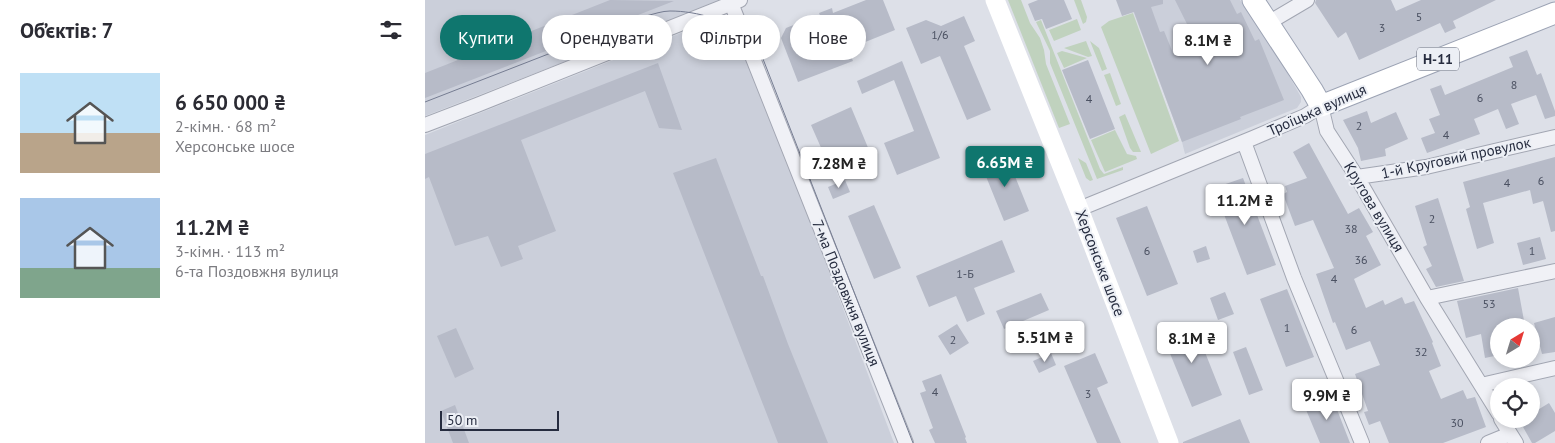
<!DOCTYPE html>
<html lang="uk">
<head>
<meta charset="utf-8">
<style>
	:root { --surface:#fff; --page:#f2f2f3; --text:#2b2b33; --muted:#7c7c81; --accent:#0f766e }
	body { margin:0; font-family:"PT Sans",sans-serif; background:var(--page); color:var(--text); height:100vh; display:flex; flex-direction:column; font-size:19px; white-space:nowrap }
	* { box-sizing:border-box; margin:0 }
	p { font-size:16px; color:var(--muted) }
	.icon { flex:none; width:28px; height:28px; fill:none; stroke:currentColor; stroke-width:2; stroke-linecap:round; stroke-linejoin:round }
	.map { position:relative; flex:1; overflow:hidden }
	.panel { display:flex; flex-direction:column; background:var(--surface); width:425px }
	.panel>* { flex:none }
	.top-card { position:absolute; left:15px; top:15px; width:475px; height:45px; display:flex; gap:10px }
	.needle { width:32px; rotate:38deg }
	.controls { position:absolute; left:1065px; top:318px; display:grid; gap:10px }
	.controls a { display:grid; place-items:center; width:50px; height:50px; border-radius:50%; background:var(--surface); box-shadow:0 2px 8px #0003; font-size:25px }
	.scale { position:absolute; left:15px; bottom:12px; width:119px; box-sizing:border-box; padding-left:5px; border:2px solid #262c3f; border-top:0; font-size:14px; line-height:18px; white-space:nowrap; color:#262c3f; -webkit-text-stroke:4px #eceff5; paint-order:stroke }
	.price { position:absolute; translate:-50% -42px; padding:0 11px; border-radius:5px; background:#fff; color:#222; font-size:16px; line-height:32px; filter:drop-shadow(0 1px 2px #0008) }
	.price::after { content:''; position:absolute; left:50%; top:30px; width:15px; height:11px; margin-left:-8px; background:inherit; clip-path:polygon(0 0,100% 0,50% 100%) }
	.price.selected { background:var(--accent); color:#fff }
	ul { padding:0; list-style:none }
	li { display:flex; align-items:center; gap:15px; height:125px; padding:0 20px }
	li span { display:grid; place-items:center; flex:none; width:140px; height:100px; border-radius:0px; color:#555 }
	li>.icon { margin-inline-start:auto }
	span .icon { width:60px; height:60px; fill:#fffc; stroke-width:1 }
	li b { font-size:21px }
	h2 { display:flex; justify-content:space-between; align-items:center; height:60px; padding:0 20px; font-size:21px }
	.pill { padding:0 18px; border-radius:22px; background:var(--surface); box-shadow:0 2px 8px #0003; font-size:18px; line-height:45px }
	.pill.selected { background:var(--accent); color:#fff }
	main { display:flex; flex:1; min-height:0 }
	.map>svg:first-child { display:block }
</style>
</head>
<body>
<main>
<section class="panel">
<h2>Об’єктів: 7<svg class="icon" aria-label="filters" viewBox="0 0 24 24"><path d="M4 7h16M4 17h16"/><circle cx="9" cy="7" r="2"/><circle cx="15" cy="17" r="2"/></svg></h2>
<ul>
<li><span style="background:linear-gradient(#bfe0f5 60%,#b9a48a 0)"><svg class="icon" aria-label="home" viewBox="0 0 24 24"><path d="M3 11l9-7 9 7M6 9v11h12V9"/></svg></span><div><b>6 650 000 ₴</b><p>2-кімн. · 68 m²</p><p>Херсонське шосе</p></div></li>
<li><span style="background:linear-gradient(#a9c7e8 70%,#7fa58c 0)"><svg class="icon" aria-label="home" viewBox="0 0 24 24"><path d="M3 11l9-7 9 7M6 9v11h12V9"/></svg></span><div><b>11.2M ₴</b><p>3-кімн. · 113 m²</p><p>6-та Поздовжня вулиця</p></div></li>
</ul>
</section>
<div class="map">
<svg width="1130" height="443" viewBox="0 0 1130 443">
	<rect width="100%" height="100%" fill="#dde0e8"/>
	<path fill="#cbcfda" d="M0,0H298L0,116Z
		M704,0H815L841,35L876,97V102L872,108L760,154L757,142Z
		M306,13L469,443H0V135Z"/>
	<path fill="#c0d2be" d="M583,0H596L605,23L615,38L619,50L621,64L645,124L634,128Z
		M649,0H656L662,17L661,22L658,24Z
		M708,13L754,141L726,154L676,27L684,21Z
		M652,19L656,30L629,41L624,30Z
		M616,20L675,169L679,174L698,167V170L672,179L625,63V51L611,22Z
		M661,41L667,56L663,57L639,48Z
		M665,41L674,48L682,69L677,71Z
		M637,51L662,58L639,68L632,53Z
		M685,73L696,104L691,106L679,75Z
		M700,114L716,152H708L705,148L694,117Z
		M690,130L702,154L711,156L712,159L680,172L666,140Z
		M653,158L661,163L668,180L665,181L661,178Z"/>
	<path fill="#b7bbc8" d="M185,0L249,1L0,98V73Z
		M441,0H458L470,30L423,49L428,61L373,82L356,38L361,28L376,22L404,38L394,13L407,8L408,13Z
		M613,0H639L647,19L621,29L617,19L610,21L603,4Z
		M691,0H738V4L726,7L735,32L739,31L748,53L772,44L750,0H805L812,14L816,12L830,41L834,39L859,100L815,117L816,119L757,142L709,12L697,16Z
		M891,0H966L971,11L996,0H1071L1028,21L1031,28L1020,33L1015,23L934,60L921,32L913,38L890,3Z
		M539,16L550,41L539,46L566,110L542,120L515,56L496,64L481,28L501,20L516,26Z
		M1102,50L1112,75L1116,73L1130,111V116L1120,119L1111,95L1086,104L1094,124L1081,129L1073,109L1049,119L1055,134L1002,153L996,138L1010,133L1004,119L1015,115L1005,89L1016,85L1020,95L1088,67L1084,57Z
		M663,60L690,129L665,139L637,70Z
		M477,61L515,158L472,175L459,143L489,131L469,80L437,94L432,81Z
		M233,63L257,130L234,128L220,91L96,140L131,231L93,246L98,259L76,267L63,236L30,246L4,177L0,179V154Z
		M426,107L444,150L405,168L386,125Z
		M942,111L946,123L971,112L983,139L960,149L961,156L936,161L933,148L918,120Z
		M884,143L923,214L934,208L948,232L941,236L956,265L929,279L941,308L958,300L960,305L977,297L980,304L989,301L1008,342L1007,343L1016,366L1004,371L1016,399L1038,390L1042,399L1050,397L1061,427L1018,443H964L955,421L944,425L939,412L943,411L930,374L955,365L945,341L921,350L910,322L908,323L891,274L909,268L888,220L870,226L858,194L862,192L860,186L882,178L868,152Z
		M581,154L604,211L579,221L556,164Z
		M1130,157V231L1126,232L1118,201L1108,204L1105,190L1058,203L1069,243L1052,249L1041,209L1045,207L1038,182Z
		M291,158L336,276H338L363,344L403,443H353L248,173Z
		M818,178L851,265L822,275L789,188Z
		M420,180L425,192L408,199L403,187Z
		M1013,198L1039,281L1011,287L1001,269L1007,266L998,247L1002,245L990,206Z
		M449,205L476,268L449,279L423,216Z
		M722,206L753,284L722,296L691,218Z
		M1115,237L1121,259L1098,265L1092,243Z
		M577,240L590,272L549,288L560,314L542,322L531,296L504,307L491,276Z
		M781,246L785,259L772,263L768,251Z
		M1093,288L1100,326H1074V355L1060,358L1056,334L1041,338L1032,301Z
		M862,289L889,357L861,367L835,299Z
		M800,292L809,314L793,320L785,298Z
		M616,293L624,310L579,329L571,311Z
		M1130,317V352L1117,354L1109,323Z
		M768,322L797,395L767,407L737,334Z
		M532,324L544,343L525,355L513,336Z
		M31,328L49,369L30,378L12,336Z
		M821,347L838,390L824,395L808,352Z
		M626,353L631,365L614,373L608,361Z
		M670,353L683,383L672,388L696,443H672L639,366Z
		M516,374L541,437L540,438L542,443H510L504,430L508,428L495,393L501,391L497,381Z
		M906,394L925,443H895L879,405Z
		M1124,403L1130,413V431L1110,443H1107L1098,427L1106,422V414Z
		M30,405L44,443H28L16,411Z
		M815,419L825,443H758V442Z"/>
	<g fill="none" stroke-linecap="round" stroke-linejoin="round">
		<g stroke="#a2a6b2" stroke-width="16">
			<path id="minor" d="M306,3L481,443
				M843,23L882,0
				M0,125L52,105L315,0
				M819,142L869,278L937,443
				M932,177L1001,167L1130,137
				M654,209L828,138L880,116L896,106L902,131L932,177L1002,298L1074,414
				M1002,298L1130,271
				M1056,385L1130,368
				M1076,419L1091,443
				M1063,443L1085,434"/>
		</g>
		<g stroke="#9ca3b4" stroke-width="23">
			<path id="primary" d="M828,0L887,90L896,106L1130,13"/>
		</g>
		<use href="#minor" stroke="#f0f1f6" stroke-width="14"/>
		<path stroke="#fff" stroke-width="19" d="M570,0L654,209L744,443"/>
		<use href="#primary" stroke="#fff" stroke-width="21"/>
		<path stroke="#767d92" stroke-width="1" d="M0,102L221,16C229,14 237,11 245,11C272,11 305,20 324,41C329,46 334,53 338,59L488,443"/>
	</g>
	<g text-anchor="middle" stroke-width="4" stroke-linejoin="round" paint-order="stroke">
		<g font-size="12" fill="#4a5061">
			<text x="994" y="21">5</text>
			<text x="957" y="32">3</text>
			<text x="515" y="39">1/6</text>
			<text x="1089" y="89">8</text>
			<text x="1055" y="102">6</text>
			<text x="664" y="103">4</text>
			<text x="934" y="130">2</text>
			<text x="1021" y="139">4</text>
			<text x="1116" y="185">6</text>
			<text x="1082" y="187">4</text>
			<text x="1007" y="223">2</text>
			<text x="926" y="233">38</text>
			<text x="722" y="255">6</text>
			<text x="1107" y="255">1</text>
			<text x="936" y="264">36</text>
			<text x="540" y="278">1-Б</text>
			<text x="909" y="283">4</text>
			<text x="1064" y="308">53</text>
			<text x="862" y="332">1</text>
			<text x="929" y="334">6</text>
			<text x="528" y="344">2</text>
			<text x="996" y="356">32</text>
			<text x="510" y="396">4</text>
			<text x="663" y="398">3</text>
			<text x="1032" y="427">30</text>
		</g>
		<rect fill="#eceff5" stroke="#616676" stroke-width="1" x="992" y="47.5" width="42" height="23" rx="4"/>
		<g font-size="14" font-weight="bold" fill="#262c3f">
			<text x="1013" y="64">Н-11</text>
		</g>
		<g font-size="15" fill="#262c3f" stroke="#eceff5">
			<text transform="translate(892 110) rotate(-24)" y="5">Троїцька вулиця</text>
			<text transform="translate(1031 158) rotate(-12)" y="5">1-й Круговий провулок</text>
			<text transform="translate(949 207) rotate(59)" y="5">Кругова вулиця</text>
			<text transform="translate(675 263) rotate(69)" y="5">Херсонське шосе</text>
			<text transform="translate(421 293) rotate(68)" y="5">7-ма Поздовжня вулиця</text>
		</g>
	</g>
</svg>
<div class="controls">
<a><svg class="needle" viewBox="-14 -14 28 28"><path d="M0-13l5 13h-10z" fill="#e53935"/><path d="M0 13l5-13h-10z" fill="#7c7c81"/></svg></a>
<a><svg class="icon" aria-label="locate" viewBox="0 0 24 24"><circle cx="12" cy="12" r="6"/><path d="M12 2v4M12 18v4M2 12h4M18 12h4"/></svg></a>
</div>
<div class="scale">50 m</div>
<b class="price" style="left:783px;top:66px">8.1M ₴</b>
<b class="price selected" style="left:580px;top:188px">6.65M ₴</b>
<b class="price" style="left:414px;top:189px">7.28M ₴</b>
<b class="price" style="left:820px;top:226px">11.2M ₴</b>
<b class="price" style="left:620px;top:363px">5.51M ₴</b>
<b class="price" style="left:767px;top:364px">8.1M ₴</b>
<b class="price" style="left:902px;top:421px">9.9M ₴</b>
<div class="top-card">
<a class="pill selected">Купити</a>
<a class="pill">Орендувати</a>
<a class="pill">Фільтри</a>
<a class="pill">Нове</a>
</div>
</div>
</main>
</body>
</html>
